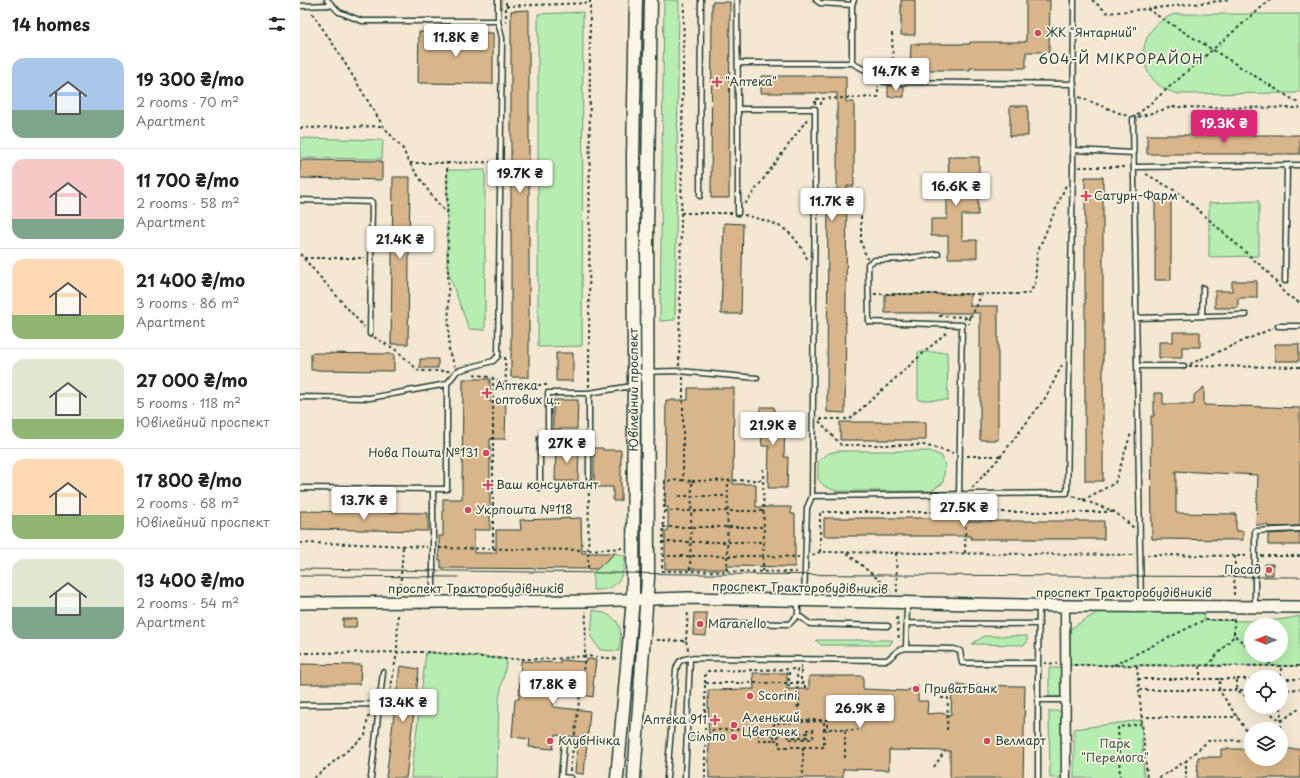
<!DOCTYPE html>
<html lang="en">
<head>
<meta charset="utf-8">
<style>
	:root { --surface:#fff; --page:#f2f2f2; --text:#222; --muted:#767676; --line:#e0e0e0; --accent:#db2777 }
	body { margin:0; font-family:"Playpen Sans",sans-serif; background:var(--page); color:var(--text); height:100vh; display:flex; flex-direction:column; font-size:15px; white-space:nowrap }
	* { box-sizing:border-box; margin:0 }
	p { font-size:13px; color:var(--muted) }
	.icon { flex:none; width:22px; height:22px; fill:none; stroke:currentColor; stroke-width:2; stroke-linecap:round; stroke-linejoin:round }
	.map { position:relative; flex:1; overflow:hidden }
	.details { display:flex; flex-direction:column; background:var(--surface); width:300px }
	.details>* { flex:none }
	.needle { width:26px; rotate:270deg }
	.fabs { position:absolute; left:944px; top:618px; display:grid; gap:8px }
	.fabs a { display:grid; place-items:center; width:44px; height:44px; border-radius:50%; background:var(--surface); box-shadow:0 4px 16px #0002; font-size:20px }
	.price { position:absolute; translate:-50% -34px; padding:0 9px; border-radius:4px; background:#fff; color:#222; font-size:13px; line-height:26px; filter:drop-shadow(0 1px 2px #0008) }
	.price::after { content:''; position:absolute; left:50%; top:24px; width:12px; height:9px; margin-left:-6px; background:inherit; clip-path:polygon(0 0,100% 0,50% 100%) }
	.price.active { background:var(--accent); color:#fff }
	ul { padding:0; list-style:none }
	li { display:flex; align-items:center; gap:12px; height:100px; padding:0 12px }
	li+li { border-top:1px solid var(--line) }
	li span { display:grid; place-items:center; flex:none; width:112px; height:80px; border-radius:12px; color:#555 }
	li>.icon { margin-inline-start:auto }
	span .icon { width:48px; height:48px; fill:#fffc; stroke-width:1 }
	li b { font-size:17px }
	h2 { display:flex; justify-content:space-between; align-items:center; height:48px; padding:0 12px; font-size:17px }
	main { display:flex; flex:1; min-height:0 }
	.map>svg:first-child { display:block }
</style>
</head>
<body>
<main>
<section class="details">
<h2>14 homes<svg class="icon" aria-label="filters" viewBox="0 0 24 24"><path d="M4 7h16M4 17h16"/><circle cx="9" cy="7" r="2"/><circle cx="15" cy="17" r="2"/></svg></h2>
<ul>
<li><span style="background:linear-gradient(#a9c7e8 65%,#7fa58c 0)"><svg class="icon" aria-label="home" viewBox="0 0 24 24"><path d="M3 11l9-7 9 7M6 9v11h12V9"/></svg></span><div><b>19 300 ₴/mo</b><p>2 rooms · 70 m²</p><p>Apartment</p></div></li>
<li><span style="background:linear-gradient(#f6c9c9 75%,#7fa58c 0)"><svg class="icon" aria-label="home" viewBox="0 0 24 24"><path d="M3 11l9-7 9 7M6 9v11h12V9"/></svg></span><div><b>11 700 ₴/mo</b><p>2 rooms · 58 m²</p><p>Apartment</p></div></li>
<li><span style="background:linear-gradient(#ffd9b3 70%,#8fb573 0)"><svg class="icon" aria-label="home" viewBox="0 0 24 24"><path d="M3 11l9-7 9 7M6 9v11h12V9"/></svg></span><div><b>21 400 ₴/mo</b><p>3 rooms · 86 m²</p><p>Apartment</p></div></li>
<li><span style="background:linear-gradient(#dfe7d0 75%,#8fb573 0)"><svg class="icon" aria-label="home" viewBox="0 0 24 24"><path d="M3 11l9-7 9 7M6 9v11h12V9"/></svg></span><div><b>27 000 ₴/mo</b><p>5 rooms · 118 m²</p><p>Ювілейний проспект</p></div></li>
<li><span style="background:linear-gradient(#ffd9b3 70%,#8fb573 0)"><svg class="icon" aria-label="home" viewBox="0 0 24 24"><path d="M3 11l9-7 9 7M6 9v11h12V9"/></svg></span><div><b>17 800 ₴/mo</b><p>2 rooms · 68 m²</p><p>Ювілейний проспект</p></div></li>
<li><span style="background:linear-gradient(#dfe7d0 60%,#7fa58c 0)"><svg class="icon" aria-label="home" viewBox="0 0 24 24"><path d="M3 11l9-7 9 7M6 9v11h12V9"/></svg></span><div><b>13 400 ₴/mo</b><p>2 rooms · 54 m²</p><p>Apartment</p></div></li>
</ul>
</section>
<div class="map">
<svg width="1000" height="778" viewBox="0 0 1000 778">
	<rect width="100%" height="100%" fill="#f5e8d3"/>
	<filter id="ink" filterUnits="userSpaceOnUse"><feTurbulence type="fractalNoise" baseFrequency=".025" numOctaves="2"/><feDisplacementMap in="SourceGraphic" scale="8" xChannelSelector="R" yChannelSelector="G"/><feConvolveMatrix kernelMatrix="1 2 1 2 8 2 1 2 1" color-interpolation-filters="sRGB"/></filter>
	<g filter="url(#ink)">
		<path fill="#b6edb0" stroke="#6a9572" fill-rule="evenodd" d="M364,0H379L375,320L360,321Z
			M283,12L282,346L238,347V14Z
			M875,14H1000V91L996,93L880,94C834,86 831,28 875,14Z
			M0,138L83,140L82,159L0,158Z
			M147,170H185V330L169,329L147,269Z
			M959,201V256L909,257V203Z
			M618,352H647L648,400H618Z
			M538,451H630L642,456L645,466L643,483L631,491H536L524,486L518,479V461L529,453Z
			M315,553L325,556C324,579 317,591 293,590V572Z
			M293,610C320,616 323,625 319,651L300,650L291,637Z
			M798,612H904V620C936,620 969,624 1000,616V666L770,665V629ZM951,625H981V655H951Z
			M684,636H727V643L723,645L672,644Z
			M516,640H593L590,645H521Z
			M126,652L207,659L199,699L197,778H111Z
			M749,668H762V697H749Z
			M749,711H761L762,778H750Z
			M841,720L844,778H774V729Z"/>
		<path fill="#d8b58a" stroke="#1f3d34" d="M601,0H615V35H601Z
			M726,0H750L749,52H726V68H670V70H610L611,44H670V42H726Z
			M412,2H430L429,198H411Z
			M229,10V377H211V11Z
			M119,32L193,33V84L118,83Z
			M461,76H546V102H554V186H547L545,413L527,412L528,193H537V93H461Z
			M588,86H604V97H588Z
			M710,106H728V136H710Z
			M847,135H1000V154H847Z
			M648,157H679V175H662L663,198H678V215H662V240H677V258H648V236H631V219H647V195H631V177H649Z
			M0,160L82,161V180L0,178Z
			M93,177H110L108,344H91Z
			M785,177H803V481H785Z
			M855,196H871V280H855Z
			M424,223L443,224L441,314H421Z
			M932,281H957V298H938V308H915V291H932Z
			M585,294H670V306H698V440H680V313H585Z
			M873,332H900V347H882V358H859V342H873Z
			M975,344H999V361H975Z
			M11,353L94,354V371L11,370Z
			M256,353H273V381H256Z
			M120,359H138V368H120Z
			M163,379H190V402H206L205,439H190V530H174V553H196V530H221L220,520L281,518L282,553H315L297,569L141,568V560H139V536H143V499H162Z
			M904,387V405L1000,408V526L968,527V525H956L958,475L876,471V513L936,514V531H943V540L852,539L851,416H854V393H863V404H894V395Z
			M388,388H434L433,484H456V507H491V514H495V567L426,566V569H365V531H368V507H365L366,400H388Z
			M253,400H278L277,429H253Z
			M460,407H474V419H485L484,457H488L487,488H468L469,446H462L461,430H452V415H460Z
			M540,422H626V440H540Z
			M256,446L279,447L278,481H255Z
			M294,448H303V450H321V501H313V487H294Z
			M0,511L128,513V531L0,529Z
			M524,518H659V521H804V539H671V536H524Z
			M1000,532V545H968V534Z
			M965,564H973V575H965Z
			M394,613H407L406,636L393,635Z
			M43,619H57L56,627H43Z
			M287,659L296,660L293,686H294L293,697L284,695L285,691L255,689L253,707L290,711L284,774L275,773L278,737L255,735L253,749L229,747L230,739L212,737L215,699H219L221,661L260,663V660L287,662Z
			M0,664L61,665L60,684H0Z
			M100,666L119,669L106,778H86Z
			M453,673H487V689H509V676H563V689L606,691L618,686V701H628L627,714L640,713L651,715L652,685L725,686L723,778H650V751L589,750V770L543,769V778H409L408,690L454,689Z
			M921,749H951V759H981V749H1000V778H897L898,757H921Z"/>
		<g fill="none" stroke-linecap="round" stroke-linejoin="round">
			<g stroke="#1f3d34" stroke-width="7">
				<path id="service" d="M27,0L39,12L62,21H198
					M437,0L438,109V213
					M516,0L520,3L552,5
					M554,0L552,5V63L578,77L584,82L774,84
					M0,6L31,5
					M438,63H552
					M438,109H515V194L512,496L507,508L504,599
					M833,119L841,606
					M773,150L834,153
					M834,167L1000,165
					M400,196L401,0
					M0,200L72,202L70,334
					M638,254L601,259L575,260L568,264L569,322L662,325L659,495
					M985,281L987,166
					M902,316L903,288
					M836,318L946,315
					M978,326H1000
					M837,366H884
					M335,372L379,371L457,378
					M0,397L70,398L147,384
					M248,438V393H289L332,386
					M289,478V393
					M0,488L147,489V384L157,371L193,361L198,356L202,38L198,21V0
					M240,488V438L289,437
					M512,496L767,493L773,167L774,0
					M133,601V490
					M955,607V531L1000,529
					M498,615L510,624L588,626
					M424,623L489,624L498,615V601
					M606,623L739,624
					M606,648L654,649L660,651L662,663H738V778
					M738,663L739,606
					M738,700H765
					M0,705L80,704
					M264,743L261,777L271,778
					M71,778L83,672
					M367,778L376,670C378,661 381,659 390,658L587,660L599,650L606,648L607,604
					M385,778L390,658"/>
			</g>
			<g stroke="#1f3d34" stroke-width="11">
				<path id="minor" d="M765,606L766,778"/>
			</g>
			<g stroke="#1f3d34" stroke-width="14">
				<path id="secondary" d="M0,603L287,601L388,598L765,606L1000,607"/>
			</g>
			<g stroke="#1f3d34" stroke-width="15">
				<g id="primary">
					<path id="s1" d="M317,778L333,599L334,372L333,156L336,0"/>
					<path d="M334,778L348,578L347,232L351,0"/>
				</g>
			</g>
			<path stroke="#1f3d34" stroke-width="2" stroke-dasharray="3 3" stroke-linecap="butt" d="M792,0L808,13L930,0
				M206,6L290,3
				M847,9L1000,104
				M12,13L37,50L83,126L103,149L109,163H147L149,352L155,366
				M206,23V0
				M592,33L593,65L596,70L604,75
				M779,97L827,116
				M515,104V99L578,97V86
				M521,105V99
				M837,115L970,0
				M838,117L872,107L1000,108
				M0,128L83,126
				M147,163L195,162
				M110,164L132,196L146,213
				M779,167H827
				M846,174L879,193L969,273L985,294L1000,303
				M521,190H561V242L567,259
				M445,204L508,118
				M381,213H432
				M444,215C466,221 484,223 498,243C502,248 505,253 507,259
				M0,254L64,327
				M4,258H65
				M574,294H682
				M639,316L669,317V324
				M664,319L672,315L682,294H728L735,285L737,253L766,185
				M74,337L96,350L119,371H150
				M205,357L206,385H247
				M890,364L973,328
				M379,366L384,0
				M889,366L1000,367
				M174,374L193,378L205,385
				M383,377V480L392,481L390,571
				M289,387L290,0
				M520,419H550L648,331
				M519,421L541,445H624L653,453
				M667,456H701
				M463,469L464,542
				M383,480L365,481L362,571L498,572
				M392,481L462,480
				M672,488L701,456L746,397L762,365
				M379,496H427
				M773,496L815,512L834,528
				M783,500L815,483L831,433
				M364,511H463
				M363,527H463
				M362,542H464L463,556L499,557
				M0,543L63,544L127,547
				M139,548L288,550L323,548
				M193,548V378
				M520,552V512H815
				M547,553L579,580L592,593
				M596,553L597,592
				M665,553L666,501
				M512,555L520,552L835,555
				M847,555L949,556
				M362,556H463V571
				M961,556H1000
				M288,568L289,484
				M427,571L428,480
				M100,592L103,547
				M934,595L935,555
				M597,617L599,641
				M935,636L951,649
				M357,640L386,641L388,611
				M386,641L389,653
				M0,653L126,652L207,659H253L285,656L286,611
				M959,655L972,665
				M744,663L757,664
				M501,665V683H505V689
				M774,665L1000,666
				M814,665L904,620H934
				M837,666L847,778
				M900,666V679
				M907,666L934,636V619
				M489,672V689
				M981,677V666
				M838,679H920L919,690H951
				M920,679H937V690L951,700
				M937,679H951
				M981,679H1000
				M405,683V675L408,671L497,669
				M839,690H919L946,730V740L908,741L886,761V778
				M981,690L1000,689
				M499,692V713
				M641,698H648L647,731
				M962,707L981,721L1000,708
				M981,707V729
				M85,712L87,711L97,652L98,612
				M841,717H938
				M498,720L497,669H501
				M478,729V739
				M545,730H558
				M493,733H511
				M412,735L411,730L478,729L480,720H527V731
				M456,735L474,734
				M489,735L488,739H513V730H505
				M392,736L408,735
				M493,737H511
				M458,740H474V723L524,721V729H545V760
				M474,740H479V747H524V729
				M503,747V778
				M634,767L645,751
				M270,771L285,656L318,659
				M14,778L65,736L68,717L72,716
				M405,778V683H501
				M820,778L818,727L841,724
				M859,778L886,761"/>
			<use href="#service" stroke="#fcf5e5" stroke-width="4"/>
			<use href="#minor" stroke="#fcf5e5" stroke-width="8"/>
			<use href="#secondary" stroke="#fcf5e5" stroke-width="11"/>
			<use href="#primary" stroke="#fcf5e5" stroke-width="12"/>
			<path stroke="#1f3d34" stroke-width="1" d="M0,569L390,574L1000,577
				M0,576L158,577"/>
		</g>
	</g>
	<g fill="#d1495b" stroke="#fcf5e5" stroke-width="1.5">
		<circle cx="738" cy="33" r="4"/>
		<path d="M415 76h4v4h4v4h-4v4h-4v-4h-4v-4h4z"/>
		<path d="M784 190h4v4h4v4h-4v4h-4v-4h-4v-4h4z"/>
		<path d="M185 387h4v4h4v4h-4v4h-4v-4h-4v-4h4z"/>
		<circle cx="186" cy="453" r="4"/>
		<path d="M186 479h4v4h4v4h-4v4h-4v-4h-4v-4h4z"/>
		<circle cx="168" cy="510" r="4"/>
		<circle cx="969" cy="570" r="4"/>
		<circle cx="400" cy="624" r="4"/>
		<circle cx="616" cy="689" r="4"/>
		<circle cx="450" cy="696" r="4"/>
		<path d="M413 714h4v4h4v4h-4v4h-4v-4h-4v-4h4z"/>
		<circle cx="434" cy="725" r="4"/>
		<circle cx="434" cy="737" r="4"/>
		<circle cx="250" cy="741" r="4"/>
		<circle cx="687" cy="741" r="4"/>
	</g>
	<g text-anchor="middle" stroke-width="3.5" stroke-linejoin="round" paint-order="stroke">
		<g font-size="12" fill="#1f3d34" stroke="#fcf5e5" text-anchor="start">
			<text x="746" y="37">ЖК "Янтарний"</text>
			<text x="425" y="86">"Аптека"</text>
			<text x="794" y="200">Сатурн-Фарм</text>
			<text x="195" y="390">Аптека<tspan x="195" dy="14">оптових ц‥</tspan></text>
			<text x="178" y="457" text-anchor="end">Нова Пошта №131</text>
			<text x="196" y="489">Ваш консультант</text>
			<text x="176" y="514">Укрпошта №118</text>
			<text x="961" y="574" text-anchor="end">Посад</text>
			<text x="408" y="628">Maranello</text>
			<text x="624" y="693">ПриватБанк</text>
			<text x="458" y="700">Scorini</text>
			<text x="442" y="722">Аленький<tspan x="442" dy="14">Цветочек</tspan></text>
			<text x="407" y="724" text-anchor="end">Аптека 911</text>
			<text x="426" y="741" text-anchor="end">Сільпо</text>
			<text x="258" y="745">КлубНічка</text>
			<text x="695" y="745">Велмарт</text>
		</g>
		<g font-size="12" fill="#1f3d34" stroke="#fcf5e5">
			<text dy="4" stroke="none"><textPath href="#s1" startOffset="389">Ювілейний проспект</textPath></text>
			<text transform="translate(500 588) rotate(1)" y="4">проспект Тракторобудівників</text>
			<text x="176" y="593">проспект Тракторобудівників</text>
			<text x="824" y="597">проспект Тракторобудівників</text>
		</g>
		<g font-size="12" fill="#365747" stroke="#fcf5e5">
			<text x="815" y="748">Парк<tspan x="815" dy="14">"Перемога"</tspan></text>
		</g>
		<g font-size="14" letter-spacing="1" fill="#1f3d34" stroke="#fcf5e5">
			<text x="821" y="64">604-Й МІКРОРАЙОН</text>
		</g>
	</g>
</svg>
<div class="fabs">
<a><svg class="needle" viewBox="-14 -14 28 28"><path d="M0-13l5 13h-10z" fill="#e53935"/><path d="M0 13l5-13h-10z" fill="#767676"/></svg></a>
<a><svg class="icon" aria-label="locate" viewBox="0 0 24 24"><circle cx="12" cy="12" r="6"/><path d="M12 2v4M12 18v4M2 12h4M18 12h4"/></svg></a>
<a><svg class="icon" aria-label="layers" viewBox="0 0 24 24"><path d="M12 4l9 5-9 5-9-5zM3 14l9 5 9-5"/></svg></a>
</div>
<b class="price" style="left:156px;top:58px">11.8K ₴</b>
<b class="price" style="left:596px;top:92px">14.7K ₴</b>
<b class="price active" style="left:924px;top:144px">19.3K ₴</b>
<b class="price" style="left:220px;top:194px">19.7K ₴</b>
<b class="price" style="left:656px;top:207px">16.6K ₴</b>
<b class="price" style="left:532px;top:222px">11.7K ₴</b>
<b class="price" style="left:100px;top:260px">21.4K ₴</b>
<b class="price" style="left:473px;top:446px">21.9K ₴</b>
<b class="price" style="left:267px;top:464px">27K ₴</b>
<b class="price" style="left:64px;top:521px">13.7K ₴</b>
<b class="price" style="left:664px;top:528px">27.5K ₴</b>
<b class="price" style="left:253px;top:705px">17.8K ₴</b>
<b class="price" style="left:103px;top:723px">13.4K ₴</b>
<b class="price" style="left:560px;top:729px">26.9K ₴</b>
</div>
</main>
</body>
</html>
